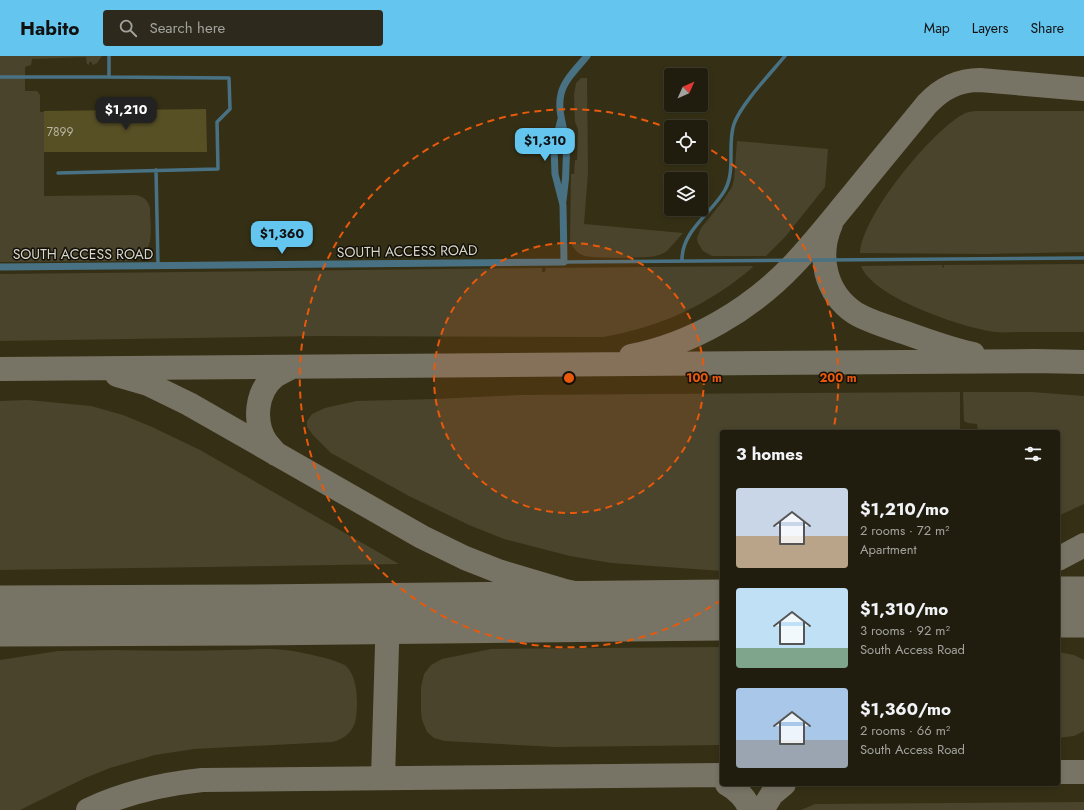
<!DOCTYPE html>
<html lang="en">
<head>
<meta charset="utf-8">
<style>
	:root { --surface:#201d0f; --page:#2d2a1d; --text:#f1f3f6; --muted:#a2a29e; --line:#3d3b2f; --accent:#64c5ee }
	body { margin:0; font-family:Jost,sans-serif; background:var(--page); color:var(--text); height:100vh; display:flex; flex-direction:column; font-size:15px; white-space:nowrap }
	* { box-sizing:border-box; margin:0 }
	p { font-size:13px; color:var(--muted) }
	.icon { flex:none; width:22px; height:22px; fill:none; stroke:currentColor; stroke-width:2; stroke-linecap:round; stroke-linejoin:round }
	.map { position:relative; flex:1; overflow:hidden }
	.sheet { position:absolute; left:720px; top:374px; width:340px; height:356px; display:flex; flex-direction:column; background:var(--surface); border-radius:4px; box-shadow:0 2px 6px #0003,0 0 0 1px var(--line) }
	.sheet>* { flex:none }
	.needle { width:26px; rotate:45deg }
	.buttons { position:absolute; left:664px; top:12px; display:grid; gap:8px }
	.buttons a { display:grid; place-items:center; width:44px; height:44px; border-radius:4px; background:var(--surface); box-shadow:0 2px 6px #0003,0 0 0 1px var(--line); font-size:20px }
	.price { position:absolute; translate:-50% -34px; padding:0 9px; border-radius:8px; background:var(--accent); color:#111; font-size:13px; line-height:26px; filter:drop-shadow(0 1px 2px #0008) }
	.price::after { content:''; position:absolute; left:50%; top:24px; width:12px; height:9px; margin-left:-6px; background:inherit; clip-path:polygon(0 0,100% 0,50% 100%) }
	.price.active { background:#222; color:#fff }
	ul { padding:0; list-style:none }
	li { display:flex; align-items:center; gap:12px; height:100px; padding:0 16px }
	li span { display:grid; place-items:center; flex:none; width:112px; height:80px; border-radius:4px; color:#555 }
	li>.icon { margin-inline-start:auto }
	span .icon { width:48px; height:48px; fill:#fffc; stroke-width:1 }
	li b { font-size:17px }
	h2 { display:flex; justify-content:space-between; align-items:center; height:48px; padding:0 16px; font-size:17px }
	header { display:flex; align-items:center; gap:24px; box-sizing:border-box; height:56px; padding:0 20px; background:var(--accent); color:#111 }
	header strong { font-size:19px }
	nav { display:flex; gap:22px; margin-inline-start:auto; font-size:14px }
	.search { width:280px; height:36px; background:var(--page); display:flex; align-items:center; gap:10px; box-sizing:border-box; padding:0 14px; border-radius:4px; color:var(--muted); font-size:15px }
	.map>svg:first-child { display:block }
</style>
</head>
<body>
<header>
<strong>Habito</strong>
<div class="search"><svg class="icon" aria-label="search" viewBox="0 0 24 24"><circle cx="10" cy="10" r="6"/><path d="M15 15l6 6"/></svg>Search here</div>
<nav><a>Map</a><a>Layers</a><a>Share</a></nav>
</header>
<div class="map">
<svg width="1084" height="754" viewBox="0 0 1084 754">
	<rect width="100%" height="100%" fill="#2b2714"/>
	<path fill="#353015" fill-rule="evenodd" d="M0,0H1084V754H0ZM671,19H701V49H671ZM671,71H701V101H671ZM671,123H701V153H671ZM722,376H1058V728H722Z"/>
	<path fill="#49442b" d="M0,0H102L97,7L92,9V6H89V9L87,8L86,1L32,3L31,9L25,11V35H37L40,39V56H44V140L136,139C144,141 148,144 150,152C150,174 157,198 130,205L0,206Z
		M581,22H587L588,117L584,168L683,177L667,195C661,199 654,201 647,201C634,202 592,203 582,199C576,196 573,191 570,186L571,118H574L575,104H577L578,73L575,66L574,39L576,27Z
		M977,55H1084V196L986,198L860,197C862,160 930,77 962,59C966,56 972,55 977,55Z
		M737,85L828,93L825,131L785,181L766,200H712L703,195L698,187L697,182L701,172L722,146L732,131L734,123Z
		M1084,208V276C1064,276 1043,276 1023,276C1014,276 1004,277 995,276C964,272 873,242 861,210L943,209L942,211L943,212L944,211V209Z
		M752,210L753,211C709,249 660,271 603,281L316,280L0,285V218L542,212V216H545L546,212Z
		M960,336V376H722V515L611,507L570,500L504,483L469,469L409,440L331,397L313,379L307,371V365L312,358L325,352L356,345L435,343L521,339Z
		M963,336H1032L1084,340V448L1058,460V376H978L977,368L968,367L964,365Z
		M28,344L91,350L123,359L152,371L200,394L399,508L0,514V345Z
		M722,591V689L556,691L445,685L434,682L427,676L422,664L421,656V631L424,618L431,609L442,603L491,593Z
		M115,594C154,595 192,595 231,594C248,594 268,592 285,594C297,595 339,604 346,610C358,621 358,647 356,662C354,675 345,683 332,686L194,693L155,699L110,712L85,722L20,754H0V604L58,595Z
		M1058,596L1074,599L1084,604V675L1074,680L1058,682Z
		M1084,746V754H801L815,748Z"/>
	<g fill="none" stroke-linecap="round" stroke-linejoin="round">
		<path stroke="#787465" stroke-width="24" d="M831,168C817,200 825,237 855,257C870,266 889,271 906,277C928,285 950,293 973,298
			M631,300C692,288 750,254 793,209C813,188 831,165 850,142C875,111 901,80 927,48C942,32 958,24 980,24L1084,33
			M0,313L1035,305L1084,306
			M117,319L148,328L189,348L422,481L465,502L498,515L565,535L608,544L656,550L722,552
			M276,398C273,394 269,390 266,386C253,366 256,335 275,320C280,317 286,314 292,311
			M1058,503L1084,489
			M1058,716H1084
			M383,722L388,557
			M727,728C737,733 747,744 750,754
			M88,754C124,737 163,728 202,724L722,719
			M762,754L772,738L784,728"/>
		<path stroke="#787465" stroke-width="61" d="M1058,551H1084
			M0,560L253,559L722,554"/>
	</g>
	<path fill="#585025" d="M206,53L207,96H44V55Z"/>
	<g fill="none" stroke-linecap="round" stroke-linejoin="round">
		<path stroke="#487284" stroke-width="3.5" d="M0,21H109
			M156,114L158,209
			M58,117L218,113L217,66L230,53L229,22L109,21V0
			M682,205C681,175 712,157 725,134C736,114 727,88 734,68C741,48 771,17 785,0
			M564,206L1084,202"/>
		<path stroke="#487284" stroke-width="7" d="M563,145C566,125 567,106 566,86C564,70 557,54 561,38C564,24 578,11 587,0
			M0,211L564,206L563,149L555,118L554,91L561,63"/>
	</g>
	<circle cx="569" cy="322" r="135" fill="#e8590c" fill-opacity=".12"/>
	<g fill="none" stroke="#e8590c" stroke-width="2" stroke-dasharray="7 5">
		<circle cx="569" cy="322" r="135"/>
		<path d="M721 544A269 269 0 1 1 670 73M701 88A269 269 0 0 1 833 376"/>
	</g>
	<g text-anchor="middle" stroke-width="3" stroke-linejoin="round" paint-order="stroke">
		<g font-size="12" fill="#b9b5a2">
			<text x="60" y="80">7899</text>
		</g>
		<g font-size="14" fill="#d9d7cb" stroke="#121008">
			<text transform="translate(407 195) rotate(-1)" y="5">SOUTH ACCESS ROAD</text>
			<text x="83" y="203">SOUTH ACCESS ROAD</text>
		</g>
	</g>
	<circle cx="569" cy="322" r="6" fill="#e8590c" stroke="#121008" stroke-width="2"/>
	<g font-size="12" text-anchor="middle" font-weight="bold" fill="#e8590c" stroke="#121008" stroke-width="3" stroke-linejoin="round" paint-order="stroke">
		<text x="704" y="326">100 m</text>
		<text x="838" y="326">200 m</text>
	</g>
</svg>
<div class="buttons">
<a><svg class="needle" viewBox="-14 -14 28 28"><path d="M0-13l5 13h-10z" fill="#e53935"/><path d="M0 13l5-13h-10z" fill="#a2a29e"/></svg></a>
<a><svg class="icon" aria-label="locate" viewBox="0 0 24 24"><circle cx="12" cy="12" r="6"/><path d="M12 2v4M12 18v4M2 12h4M18 12h4"/></svg></a>
<a><svg class="icon" aria-label="layers" viewBox="0 0 24 24"><path d="M12 4l9 5-9 5-9-5zM3 14l9 5 9-5"/></svg></a>
</div>
<b class="price active" style="left:126px;top:75px">$1,210</b>
<b class="price" style="left:545px;top:106px">$1,310</b>
<b class="price" style="left:282px;top:199px">$1,360</b>
<section class="sheet">
<h2>3 homes<svg class="icon" aria-label="filters" viewBox="0 0 24 24"><path d="M4 7h16M4 17h16"/><circle cx="9" cy="7" r="2"/><circle cx="15" cy="17" r="2"/></svg></h2>
<ul>
<li><span style="background:linear-gradient(#c9d6e8 60%,#b9a48a 0)"><svg class="icon" aria-label="home" viewBox="0 0 24 24"><path d="M3 11l9-7 9 7M6 9v11h12V9"/></svg></span><div><b>$1,210/mo</b><p>2 rooms · 72 m²</p><p>Apartment</p></div></li>
<li><span style="background:linear-gradient(#bfe0f5 75%,#7fa58c 0)"><svg class="icon" aria-label="home" viewBox="0 0 24 24"><path d="M3 11l9-7 9 7M6 9v11h12V9"/></svg></span><div><b>$1,310/mo</b><p>3 rooms · 92 m²</p><p>South Access Road</p></div></li>
<li><span style="background:linear-gradient(#a9c7e8 65%,#9aa5b1 0)"><svg class="icon" aria-label="home" viewBox="0 0 24 24"><path d="M3 11l9-7 9 7M6 9v11h12V9"/></svg></span><div><b>$1,360/mo</b><p>2 rooms · 66 m²</p><p>South Access Road</p></div></li>
</ul>
</section>
</div>
</body>
</html>
